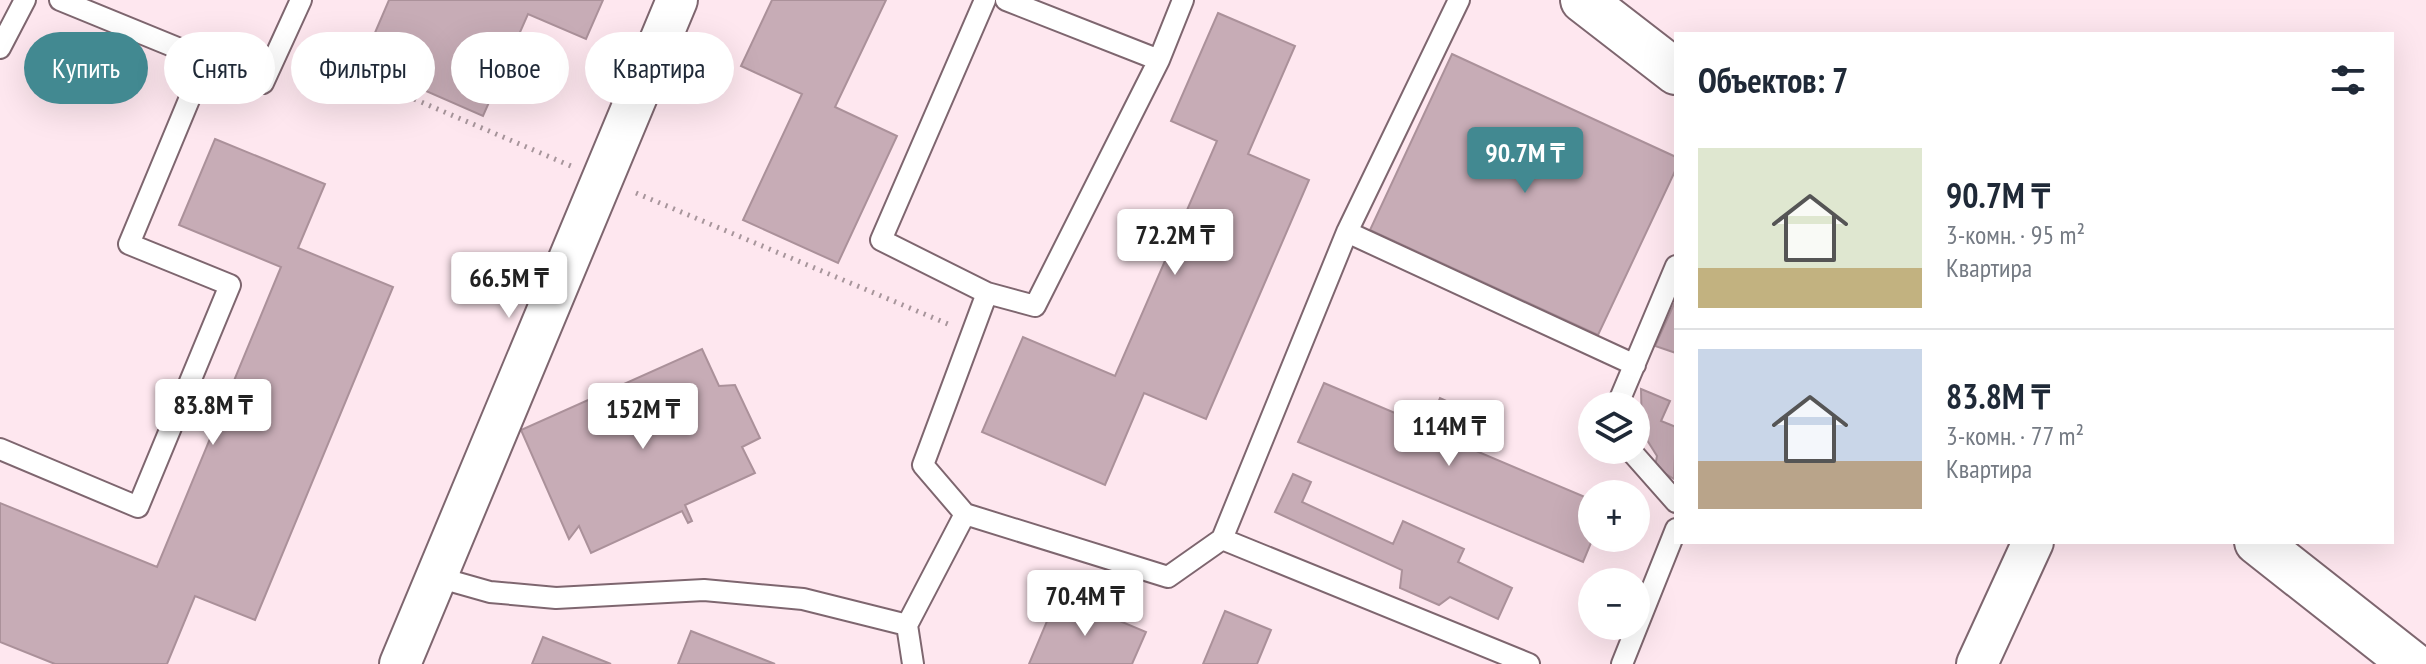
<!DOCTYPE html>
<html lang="ru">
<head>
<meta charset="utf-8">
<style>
	:root { --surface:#fff; --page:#f2f2f3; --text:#1f2937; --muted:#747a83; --line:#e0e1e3; --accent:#428991 }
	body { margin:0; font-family:"PT Sans Narrow",sans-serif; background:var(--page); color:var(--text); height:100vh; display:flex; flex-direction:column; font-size:30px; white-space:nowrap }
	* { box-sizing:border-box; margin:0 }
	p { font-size:26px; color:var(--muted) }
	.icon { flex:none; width:44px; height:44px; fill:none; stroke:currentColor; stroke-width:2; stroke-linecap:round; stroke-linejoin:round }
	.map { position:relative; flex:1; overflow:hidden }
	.sheet { position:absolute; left:1674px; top:32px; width:720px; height:512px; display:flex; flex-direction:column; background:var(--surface); border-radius:0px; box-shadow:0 8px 32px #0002 }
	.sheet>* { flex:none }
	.hud { position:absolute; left:24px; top:32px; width:760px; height:72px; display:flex; gap:16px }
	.fabs { position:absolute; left:1578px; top:392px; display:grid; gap:16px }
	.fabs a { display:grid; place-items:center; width:72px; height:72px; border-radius:50%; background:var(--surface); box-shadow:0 8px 32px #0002; font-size:40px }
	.price { position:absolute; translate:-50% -68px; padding:0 18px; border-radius:8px; background:#fff; color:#222; font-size:26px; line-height:52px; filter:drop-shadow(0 2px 4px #0008) }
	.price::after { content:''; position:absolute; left:50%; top:48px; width:24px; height:18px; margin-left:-12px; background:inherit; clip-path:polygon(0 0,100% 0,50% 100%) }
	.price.current { background:var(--accent); color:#fff }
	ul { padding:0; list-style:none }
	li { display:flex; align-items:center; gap:24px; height:200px; padding:0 24px }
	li+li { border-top:2px solid var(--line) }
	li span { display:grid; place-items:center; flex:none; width:224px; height:160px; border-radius:0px; color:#555 }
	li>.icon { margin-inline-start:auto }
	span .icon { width:96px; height:96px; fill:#fffc; stroke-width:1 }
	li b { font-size:34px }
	h2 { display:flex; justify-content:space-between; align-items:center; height:96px; padding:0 24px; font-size:34px }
	.chip { padding:0 28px; border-radius:36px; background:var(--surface); box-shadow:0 8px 32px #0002; font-size:28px; line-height:72px }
	.chip.current { background:var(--accent); color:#fff }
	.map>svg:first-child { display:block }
</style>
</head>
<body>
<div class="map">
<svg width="2426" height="664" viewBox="0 0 2426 664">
	<rect width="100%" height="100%" fill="#fee7ef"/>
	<path fill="#c7acb6" stroke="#ab919a" stroke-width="2" d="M389,0H603L586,39L528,14L483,116L362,63Z
		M772,0H886L835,107L897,136L838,263L743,220L802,94L741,66Z
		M1218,13L1295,46L1248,154L1309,180L1206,419L1144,393L1105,485L982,432L1023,337L1115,376L1217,141L1171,121Z
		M1452,54L1676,157V169L1598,335L1370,230Z
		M215,139L325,184L298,248L393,287L255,620L195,596L167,664H55L0,642V503L157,567L281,267L179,225Z
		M1674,304L1676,305V353L1655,346Z
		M702,349L719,386L735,385L760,438L742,447L755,473L685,505L692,521L688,523L682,511L591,553L579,526L569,539L521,430Z
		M1324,383L1428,427L1440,398L1482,417L1469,448L1592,500L1593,538L1583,562L1298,442Z
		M1641,389L1670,401L1661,421L1676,427L1674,479L1655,467L1657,456L1642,432Z
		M1293,474L1311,482L1302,502L1393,544L1403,521L1464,549L1458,562L1512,588L1498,619L1450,597L1439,605L1400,588L1402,570L1275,512Z
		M1058,595L1146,632L1132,664H1029Z
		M1225,611L1271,630L1257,664H1203Z
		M691,631L775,664H678Z
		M543,637L611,664H532Z"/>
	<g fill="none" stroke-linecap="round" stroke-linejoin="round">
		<g stroke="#7e666f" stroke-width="24">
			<path id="service" d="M60,0L263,83L301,0
				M985,0L881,240L987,293L1035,306L1159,60L1006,0
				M0,48L25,0
				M1159,60L1183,0
				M1347,232L1635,365
				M987,293L923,465L965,514L1168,577L1222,539L1347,232L1459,0
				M1617,406L1676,266
				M0,449L138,507L230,285L129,244L206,59
				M1630,450L1676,502
				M1222,539L1529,664
				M437,577L490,592L556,598L704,590L803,599L907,625
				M913,664L907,625L965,514
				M1622,664L1676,529"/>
		</g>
		<g stroke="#7e666f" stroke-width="44">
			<path id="minor" d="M400,664L677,0
				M1977,664L2033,542"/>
		</g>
		<g stroke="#7e666f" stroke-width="48">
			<path id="tertiary" d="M1583,0L1676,72
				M2257,542L2412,664"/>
		</g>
		<path stroke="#a7959b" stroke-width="5" stroke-dasharray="2 6" stroke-linecap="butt" d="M304,52L571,166
			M636,193L948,324"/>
		<use href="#service" stroke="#fff" stroke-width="20"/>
		<use href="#minor" stroke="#fff" stroke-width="40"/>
		<use href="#tertiary" stroke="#fff" stroke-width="44"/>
	</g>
</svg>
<div class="fabs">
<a><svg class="icon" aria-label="layers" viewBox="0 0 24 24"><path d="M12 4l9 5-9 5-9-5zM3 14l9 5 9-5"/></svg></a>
<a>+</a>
<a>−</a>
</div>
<b class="price current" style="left:1525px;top:195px">90.7M ₸</b>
<b class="price" style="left:1175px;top:277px">72.2M ₸</b>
<b class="price" style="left:509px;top:320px">66.5M ₸</b>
<b class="price" style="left:213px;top:447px">83.8M ₸</b>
<b class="price" style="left:643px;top:451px">152M ₸</b>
<b class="price" style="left:1449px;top:468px">114M ₸</b>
<b class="price" style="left:1085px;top:638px">70.4M ₸</b>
<div class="hud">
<a class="chip current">Купить</a>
<a class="chip">Снять</a>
<a class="chip">Фильтры</a>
<a class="chip">Новое</a>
<a class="chip">Квартира</a>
</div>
<section class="sheet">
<h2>Объектов: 7<svg class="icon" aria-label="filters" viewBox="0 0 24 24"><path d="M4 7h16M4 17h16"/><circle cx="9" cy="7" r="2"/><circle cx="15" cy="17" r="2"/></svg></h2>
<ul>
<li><span style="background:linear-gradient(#dfe7d0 75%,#c2b280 0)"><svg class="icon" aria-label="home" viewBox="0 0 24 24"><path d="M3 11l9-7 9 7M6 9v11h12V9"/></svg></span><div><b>90.7M ₸</b><p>3-комн. · 95 m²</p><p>Квартира</p></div></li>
<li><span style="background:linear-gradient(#c9d6e8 70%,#b9a48a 0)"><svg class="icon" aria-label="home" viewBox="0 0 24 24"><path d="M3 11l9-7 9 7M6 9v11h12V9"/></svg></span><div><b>83.8M ₸</b><p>3-комн. · 77 m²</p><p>Квартира</p></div></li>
</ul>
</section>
</div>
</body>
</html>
